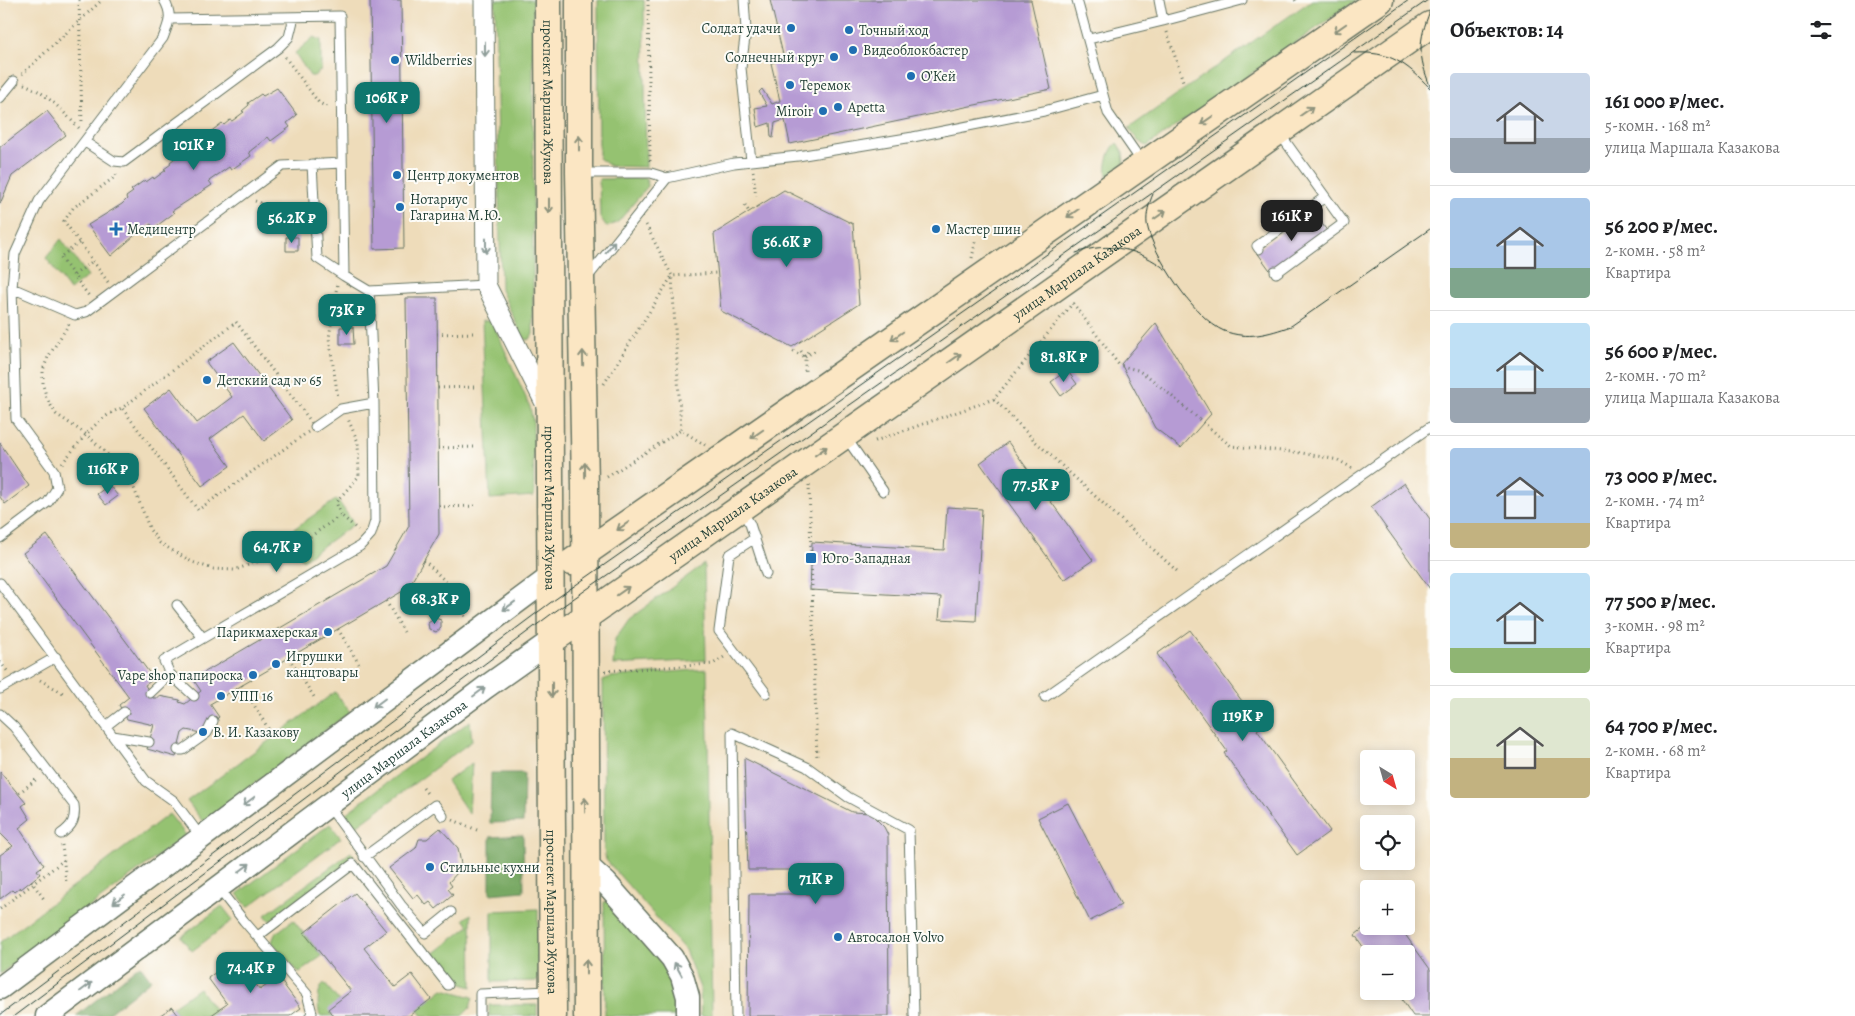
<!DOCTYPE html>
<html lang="ru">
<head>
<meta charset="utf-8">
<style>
	:root { --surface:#fff; --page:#f6f6f6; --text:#202124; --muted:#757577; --line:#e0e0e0; --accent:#0f766e }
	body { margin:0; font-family:Alegreya,serif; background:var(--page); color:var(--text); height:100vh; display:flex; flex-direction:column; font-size:19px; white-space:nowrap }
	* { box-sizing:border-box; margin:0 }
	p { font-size:16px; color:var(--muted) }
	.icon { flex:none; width:28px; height:28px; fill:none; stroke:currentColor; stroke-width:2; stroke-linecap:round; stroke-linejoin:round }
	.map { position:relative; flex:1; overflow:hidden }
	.side { display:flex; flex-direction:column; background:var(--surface); width:425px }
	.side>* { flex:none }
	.needle { width:32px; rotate:143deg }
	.buttons { position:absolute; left:1360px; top:750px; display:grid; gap:10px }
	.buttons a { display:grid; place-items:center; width:55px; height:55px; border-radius:5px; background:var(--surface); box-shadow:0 2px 12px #0003; font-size:25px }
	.price { position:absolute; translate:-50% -42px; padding:0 11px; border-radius:10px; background:var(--accent); color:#fff; font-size:16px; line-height:32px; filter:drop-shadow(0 1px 2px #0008) }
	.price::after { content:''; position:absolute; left:50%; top:30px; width:15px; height:11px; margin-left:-8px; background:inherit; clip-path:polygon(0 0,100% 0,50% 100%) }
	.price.current { background:#222; color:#fff }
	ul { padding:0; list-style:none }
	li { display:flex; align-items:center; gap:15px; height:125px; padding:0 20px }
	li+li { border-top:1px solid var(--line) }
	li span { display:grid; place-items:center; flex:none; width:140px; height:100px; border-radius:5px; color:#555 }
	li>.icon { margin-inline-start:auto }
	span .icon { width:60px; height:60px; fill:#fffc; stroke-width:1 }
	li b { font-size:21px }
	h2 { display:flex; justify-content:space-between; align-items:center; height:60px; padding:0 20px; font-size:21px }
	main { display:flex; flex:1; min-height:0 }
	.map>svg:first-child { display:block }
</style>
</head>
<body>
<main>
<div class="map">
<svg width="1430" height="1016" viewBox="0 0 1430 1016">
	<rect width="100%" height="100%" fill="#fdfcf7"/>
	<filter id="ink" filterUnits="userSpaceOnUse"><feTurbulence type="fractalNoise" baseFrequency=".02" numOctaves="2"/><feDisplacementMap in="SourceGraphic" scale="10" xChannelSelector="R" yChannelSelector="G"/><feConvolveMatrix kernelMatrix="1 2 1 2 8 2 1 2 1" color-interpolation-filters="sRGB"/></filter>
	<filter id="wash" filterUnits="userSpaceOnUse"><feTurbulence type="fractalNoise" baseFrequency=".0096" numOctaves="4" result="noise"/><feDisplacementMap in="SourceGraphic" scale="20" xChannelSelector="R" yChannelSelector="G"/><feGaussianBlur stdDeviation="1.12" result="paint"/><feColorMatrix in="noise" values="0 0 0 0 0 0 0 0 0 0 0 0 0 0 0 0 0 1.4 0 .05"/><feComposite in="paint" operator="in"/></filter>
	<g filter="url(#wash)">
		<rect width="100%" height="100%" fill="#eedcba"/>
		<path fill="#95c271" stroke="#5a8052" d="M495,0H533V334L531,338L527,340L522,336L501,290Z
			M598,0H644L646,167L610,166L599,158Z
			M1312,0H1357L1147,146L1138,141L1129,128Z
			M314,37L321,40V70L314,76H310L295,53Z
			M1117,143L1123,152L1124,163L1107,176C1105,166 1109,149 1117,143Z
			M646,178L648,186L618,222L607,227L600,217L599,179Z
			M61,239L88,276L70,290L46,258Z
			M482,321H492L530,407L533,422L534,496L490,499Z
			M337,499L354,524L303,560L285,535Z
			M704,564L706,660L613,665L615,639L629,619Z
			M707,669L712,1016H701L700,988L685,950L606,860L604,850L603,680L610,677Z
			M335,692L350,712L203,822L187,801Z
			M470,721L472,741L355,827L345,814Z
			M472,763L469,814L447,781Z
			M169,814L186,835L0,974V942Z
			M330,824L341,838L248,907L237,894Z
			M351,852L355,857L270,921L265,915Z
			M609,901C641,937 676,964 676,1016H605L604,902Z
			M222,906L233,920L192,951L181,937Z
			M538,909V981L492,982V911Z
			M471,914L472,987L452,981L432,955L469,926L464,919Z
			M293,920L322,956L300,972L296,970L272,942L275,934Z
			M324,983L339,1001L333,1016H320C317,1006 317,990 324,983Z
			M199,988L216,1012L210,1016H179L172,1007Z
			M443,989L473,997L470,1008L462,1016H422L417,1009Z
			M489,1005H537V1016H489Z"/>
		<path fill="#78a863" stroke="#4c724c" d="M491,773H524L523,822L490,823Z
			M523,835L524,891L490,894V837Z
			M140,965L151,980L105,1016H76Z"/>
		<g id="blocks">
			<path fill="#b69bd4" d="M370,0H401L404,248L374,249Z
				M770,0H1031L1051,89L790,144L785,120L775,123L773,138L771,137L770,123L758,127L755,108L767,106L759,92L762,89L772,104L780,101L771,63L784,59Z
				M277,88L297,115L287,123L290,127L271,141L268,137L249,152L251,156L231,170L229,167L209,181L212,185L172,211L174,213L154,228L151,224L141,230L111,256L88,225L122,204L127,199L126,197L133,192L131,190L145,180L146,182L153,177L154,179L166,170L164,169L171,164L170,162L183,152L185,154L191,149L192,150L205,141L203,140L210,135L209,133L222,123L224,125L230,120L232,121L244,112L242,111L249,105L248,103L261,94L263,96Z
				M47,111L66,135L12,176L0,204V147Z
				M784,190L853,224L859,304L792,347L721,311L714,234Z
				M1312,210L1328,232L1272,273L1256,251Z
				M286,237H298V251H286Z
				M406,298H437L439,534L408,588L210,704L219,717L201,733L186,730L182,733L176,757L147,749L154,725L127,719L119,705L129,697L23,553L47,535L154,679L145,685L153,698H159V696L180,700L179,702L185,704L201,691L193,679L386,566L409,526Z
				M1156,323L1211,414L1181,448L1155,428L1121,364Z
				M340,327H353L354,344H340Z
				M234,342L292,420L264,441L244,414L210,439L230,466L202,486L144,408L171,388L197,423L232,397L206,362Z
				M1067,370L1077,384L1061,396L1051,382Z
				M1008,442L1093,560L1064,580L980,463Z
				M0,443L29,486L5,504L0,497Z
				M1404,483L1430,519V589L1371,507Z
				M109,485L118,496L106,505L97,494Z
				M947,507L982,509L976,621L939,619L941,597L810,590L812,542L944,550Z
				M435,618L441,620V628L436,632L429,629L428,623Z
				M1190,630L1261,727L1257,730L1330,831L1297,855L1224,753L1227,751L1157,654Z
				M744,758L852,812L870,813L884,827L888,835L889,1016H748L749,894H826L827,870H748Z
				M0,772L26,803L22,806L30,819L19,828L44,865L37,870L40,874L21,889L20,887L14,892L12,890L0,899V855L13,846L0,833Z
				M1068,803L1121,905L1090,921L1038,818Z
				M440,828L458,848L461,864L457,873L449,882L452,886L448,889L453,895L436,909L430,902L426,905L418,895L413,898L389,868L416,848L419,839H427Z
				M355,893L386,931L364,948L395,987L412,974L431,999L409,1016H333L328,1009L351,991L304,933Z
				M1369,924V926H1399L1430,969V1016H1413L1396,991H1406V954H1368L1355,935Z
				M236,957L260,990L278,977L301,1008L290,1016H210L227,1004L208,978Z
				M172,1007L179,1016H159Z"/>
		</g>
	</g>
	<g filter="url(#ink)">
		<use href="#blocks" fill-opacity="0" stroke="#677563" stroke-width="1"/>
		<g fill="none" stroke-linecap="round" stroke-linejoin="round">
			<g stroke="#677563" stroke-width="11">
				<path id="service" d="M744,0L746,30L741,68L751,161
					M1077,0L1108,113L1142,162
					M170,19L340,16L344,276L369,291L486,285
					M1163,21L1242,0
					M1089,39L1163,21L1159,0
					M0,98L14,81
					M85,142L114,161L124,162L278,48L289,37L294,17
					M312,164L317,258L344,276
					M582,173H651L667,178L734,163L798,156L913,137L1044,111L1103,95
					M1259,249L1257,246L1325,197
					M1275,271L1276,273L1344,223L1280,134
					M587,278L667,178
					M12,288L75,315L86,312L282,166L342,163
					M315,427L341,409L374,403
					M845,436L883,491
					M741,510L750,524L766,574
					M0,538L48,502L57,488L54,471L16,419L12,288L15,254L39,201L163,38C169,23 173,15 164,0
					M755,538L729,555L719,631L766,693
					M0,583L146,781L174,801L201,837
					M177,605L203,638L360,546L371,534L375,521L374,403L369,291
					M0,689L56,657
					M150,693L170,674
					M194,696L170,674L164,661L203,638
					M1045,697L1430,427
					M0,714L14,727L74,805C76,820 72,826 61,834
					M106,726L124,712
					M113,736L149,742
					M178,750H183L207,733L213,721
					M328,805L401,905L425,933L451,912
					M364,857L435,805L443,816
					M218,888L244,921L307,994L312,1013L310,1016
					M258,936L353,864L448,985
					M480,1016V994L550,991
					M736,1016L732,733L807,767L848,797L909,830L914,1016"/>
			</g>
			<g stroke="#677563" stroke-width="21">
				<path id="minor" d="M484,0L486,285L547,407"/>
			</g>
			<g stroke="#677563" stroke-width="25">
				<g id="tertiary">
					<path d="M585,864L606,883L672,958L682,976L688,997V1016"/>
					<path d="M0,988L549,578"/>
					<path id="s1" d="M47,1016L486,687L551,641"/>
				</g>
			</g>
			<g stroke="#677563" stroke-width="29">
				<g id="secondary">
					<path id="s2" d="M548,0C550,339 550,677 553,1016"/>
					<path d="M579,0V173L585,485L587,1016"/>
					<path d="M572,562L1380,0"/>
					<path id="s3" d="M551,641L1430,25"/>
				</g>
			</g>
			<path stroke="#677563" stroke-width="3" stroke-dasharray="1 4" stroke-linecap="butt" d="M79,0L82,124
				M648,0L650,162
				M1295,0L1296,2
				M1167,32L1183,81
				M285,57L319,103L330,108
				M22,74L102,0
				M24,84C46,92 63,112 79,128
				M753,171L756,198
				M255,201L303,217
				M745,205L749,212
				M646,225L672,276L681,430
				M79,243L60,257L89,296
				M972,258L976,239
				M74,275L93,261
				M108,282L64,221L73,208L116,176L115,172
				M337,285L329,338L338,398
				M1073,303L1119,365L1137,370L1149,377L1231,446L1302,453L1338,460L1352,468
				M236,322L315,427L198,510L122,408Z
				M69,324L48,357L43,370V385L47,399L56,414L87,435L129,475L150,530L160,543L192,562L213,569L235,570L294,548L341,515L358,530
				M437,334L473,333
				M793,351L804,357
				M801,351L805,357V374
				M805,357L816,350
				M805,357L808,351
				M604,384L672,276L717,273
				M438,388L475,387
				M994,399L1036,442L1178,572
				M875,441L994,399L1072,304
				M438,448L477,447
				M62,463C80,443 96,417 122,408
				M607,477L681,430L705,445
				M809,485L817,759
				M439,507L479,506
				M341,515L336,502L359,476L358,442L348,419
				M424,560L453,589L466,619
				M386,601L404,632
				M338,629L359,664
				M289,658L314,697
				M0,662L8,672
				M605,671L713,664L724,657
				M40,680L65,694
				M242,685L269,730
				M423,788L429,796
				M19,793L38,778
				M453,820L477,830
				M62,845L66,882
				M31,881L44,899
				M0,909L64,860"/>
			<use href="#service" stroke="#fff" stroke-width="9"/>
			<use href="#minor" stroke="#fff" stroke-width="19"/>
			<use href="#tertiary" stroke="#fff" stroke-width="22"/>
			<use href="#secondary" stroke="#fbe6c3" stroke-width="26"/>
			<path stroke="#1f3d34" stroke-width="1" d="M1430,11C1418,42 1418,55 1430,86
				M1354,53C1390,51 1406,63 1430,88
				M1153,194C1149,203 1146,214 1147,224C1152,254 1195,319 1224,331C1248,340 1268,334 1291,326L1430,229
				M1076,253C1107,241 1140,249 1165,269
				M0,1015L550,603L1409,0
				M14,1016L550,615L1428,0"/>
		</g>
		<defs><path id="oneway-shaft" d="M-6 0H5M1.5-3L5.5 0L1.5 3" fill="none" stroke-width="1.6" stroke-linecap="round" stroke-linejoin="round" transform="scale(1.25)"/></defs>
		<g stroke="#8d927c">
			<use href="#oneway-shaft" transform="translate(1340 28) rotate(145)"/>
			<use href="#oneway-shaft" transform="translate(1307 111) rotate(-35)"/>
			<use href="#oneway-shaft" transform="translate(1207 120) rotate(145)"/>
			<use href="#oneway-shaft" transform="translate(579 143) rotate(-90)"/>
			<use href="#oneway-shaft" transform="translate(549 206) rotate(90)"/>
			<use href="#oneway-shaft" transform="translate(1073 213) rotate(145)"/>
			<use href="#oneway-shaft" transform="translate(1160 215) rotate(-35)"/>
			<use href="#oneway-shaft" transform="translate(897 336) rotate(145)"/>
			<use href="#oneway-shaft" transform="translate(583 358) rotate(-91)"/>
			<use href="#oneway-shaft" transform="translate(955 358) rotate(-35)"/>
			<use href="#oneway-shaft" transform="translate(757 434) rotate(145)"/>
			<use href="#oneway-shaft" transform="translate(821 451) rotate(-36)"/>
			<use href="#oneway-shaft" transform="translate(585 470) rotate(-91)"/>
			<use href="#oneway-shaft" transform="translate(623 526) rotate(145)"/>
			<use href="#oneway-shaft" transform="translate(623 591) rotate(-35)"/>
			<use href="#oneway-shaft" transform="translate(552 690) rotate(90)"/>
			<use href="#oneway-shaft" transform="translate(585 805) rotate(-91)"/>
			<use href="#oneway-shaft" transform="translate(586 967) rotate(-90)"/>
		</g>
		<g stroke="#8f9e9a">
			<use href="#oneway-shaft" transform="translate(485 49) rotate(90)"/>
			<use href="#oneway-shaft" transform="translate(486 246) rotate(90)"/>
			<use href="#oneway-shaft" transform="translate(610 247) rotate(-52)"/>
			<use href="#oneway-shaft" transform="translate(509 606) rotate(144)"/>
			<use href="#oneway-shaft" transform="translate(479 692) rotate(-37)"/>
			<use href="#oneway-shaft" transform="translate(379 703) rotate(143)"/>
			<use href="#oneway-shaft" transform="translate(249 801) rotate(143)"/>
			<use href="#oneway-shaft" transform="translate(244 868) rotate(-37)"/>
			<use href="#oneway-shaft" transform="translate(119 899) rotate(143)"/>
			<use href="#oneway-shaft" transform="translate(678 969) rotate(-119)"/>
			<use href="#oneway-shaft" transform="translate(86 987) rotate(-37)"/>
		</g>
	</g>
	<g fill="#1f6fb2" stroke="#fdfcf7" stroke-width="2">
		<circle cx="791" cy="28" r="5"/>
		<circle cx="849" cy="30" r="5"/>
		<circle cx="853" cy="50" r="5"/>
		<circle cx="834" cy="57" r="5"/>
		<circle cx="395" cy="60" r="5"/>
		<circle cx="911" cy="76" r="5"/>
		<circle cx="790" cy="85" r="5"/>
		<circle cx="838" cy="107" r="5"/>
		<circle cx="823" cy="111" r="5"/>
		<circle cx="397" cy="175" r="5"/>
		<circle cx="400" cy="207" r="5"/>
		<path d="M113.5 221.5h5v5h5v5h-5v5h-5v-5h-5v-5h5z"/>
		<circle cx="936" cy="229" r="5"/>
		<circle cx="207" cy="380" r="5"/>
		<rect x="805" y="552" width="12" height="12" rx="2.5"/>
		<circle cx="328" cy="632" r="5"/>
		<circle cx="276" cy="664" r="5"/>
		<circle cx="253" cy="675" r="5"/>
		<circle cx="221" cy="696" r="5"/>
		<circle cx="203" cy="732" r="5"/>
		<circle cx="430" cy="867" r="5"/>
		<circle cx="838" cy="937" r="5"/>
	</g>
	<g text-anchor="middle" stroke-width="4" stroke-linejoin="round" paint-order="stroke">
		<g font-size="14" fill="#1f3d34" stroke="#fdfcf7" text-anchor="start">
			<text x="781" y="33" text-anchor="end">Солдат удачи</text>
			<text x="859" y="35">Точный ход</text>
			<text x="863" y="55">Видеоблокбастер</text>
			<text x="824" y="62" text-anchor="end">Солнечный круг</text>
			<text x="405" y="65">Wildberries</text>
			<text x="921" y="81">О’Кей</text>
			<text x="800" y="90">Теремок</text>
			<text x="848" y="112">Apetta</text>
			<text x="813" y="116" text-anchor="end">Miroir</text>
			<text x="407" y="180">Центр документов</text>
			<text x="410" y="204">Нотариус<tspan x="410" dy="16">Гагарина М.Ю.</tspan></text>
			<text x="127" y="234">Медицентр</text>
			<text x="946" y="234">Мастер шин</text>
			<text x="217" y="385">Детский сад № 65</text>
			<text x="822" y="563">Юго-Западная</text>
			<text x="318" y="637" text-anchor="end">Парикмахерская</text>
			<text x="286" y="661">Игрушки<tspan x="286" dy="16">канцтовары</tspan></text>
			<text x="243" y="680" text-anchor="end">Vape shop папироска</text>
			<text x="231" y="701">УПП 16</text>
			<text x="213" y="737">В. И. Казакову</text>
			<text x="440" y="872">Стильные кухни</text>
			<text x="848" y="942">Автосалон Volvo</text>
		</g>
		<g font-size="14" fill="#1f3d34" stroke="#fdfcf7">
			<text dy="5" stroke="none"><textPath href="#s2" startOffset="102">проспект Маршала Жукова</textPath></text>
			<text dy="5" stroke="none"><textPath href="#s3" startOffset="642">улица Маршала Казакова</textPath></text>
			<text dy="5" stroke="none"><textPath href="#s2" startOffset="508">проспект Маршала Жукова</textPath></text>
			<text dy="5" stroke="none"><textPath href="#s3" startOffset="222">улица Маршала Казакова</textPath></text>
			<text dy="5" stroke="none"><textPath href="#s1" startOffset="446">улица Маршала Казакова</textPath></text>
			<text dy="5" stroke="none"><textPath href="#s2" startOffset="912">проспект Маршала Жукова</textPath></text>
		</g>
	</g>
</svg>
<div class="buttons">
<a><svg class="needle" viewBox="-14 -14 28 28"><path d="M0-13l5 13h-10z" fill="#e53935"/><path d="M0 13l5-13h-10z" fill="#757577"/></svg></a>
<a><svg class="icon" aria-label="locate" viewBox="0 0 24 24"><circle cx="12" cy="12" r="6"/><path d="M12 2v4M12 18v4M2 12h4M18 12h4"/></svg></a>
<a>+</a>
<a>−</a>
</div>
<b class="price" style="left:387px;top:124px">106K ₽</b>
<b class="price" style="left:194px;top:171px">101K ₽</b>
<b class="price current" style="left:1292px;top:242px">161K ₽</b>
<b class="price" style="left:292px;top:244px">56.2K ₽</b>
<b class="price" style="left:787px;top:268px">56.6K ₽</b>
<b class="price" style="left:347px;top:336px">73K ₽</b>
<b class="price" style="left:1064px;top:383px">81.8K ₽</b>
<b class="price" style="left:108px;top:495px">116K ₽</b>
<b class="price" style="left:1036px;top:511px">77.5K ₽</b>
<b class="price" style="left:277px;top:573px">64.7K ₽</b>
<b class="price" style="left:435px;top:625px">68.3K ₽</b>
<b class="price" style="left:1243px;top:742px">119K ₽</b>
<b class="price" style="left:816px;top:905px">71K ₽</b>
<b class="price" style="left:251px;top:994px">74.4K ₽</b>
</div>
<section class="side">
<h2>Объектов: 14<svg class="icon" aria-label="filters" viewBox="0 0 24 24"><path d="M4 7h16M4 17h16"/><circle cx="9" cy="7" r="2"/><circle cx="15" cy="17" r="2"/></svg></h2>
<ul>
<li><span style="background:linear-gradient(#c9d6e8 65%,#9aa5b1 0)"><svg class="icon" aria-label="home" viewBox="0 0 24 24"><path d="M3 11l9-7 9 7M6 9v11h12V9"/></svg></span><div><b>161 000 ₽/мес.</b><p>5-комн. · 168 m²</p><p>улица Маршала Казакова</p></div></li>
<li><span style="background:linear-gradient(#a9c7e8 70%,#7fa58c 0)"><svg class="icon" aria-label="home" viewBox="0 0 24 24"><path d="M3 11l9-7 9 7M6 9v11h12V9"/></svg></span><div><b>56 200 ₽/мес.</b><p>2-комн. · 58 m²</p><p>Квартира</p></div></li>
<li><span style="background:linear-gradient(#bfe0f5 65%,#9aa5b1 0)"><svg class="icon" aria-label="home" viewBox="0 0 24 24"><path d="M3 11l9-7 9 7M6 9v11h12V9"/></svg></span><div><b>56 600 ₽/мес.</b><p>2-комн. · 70 m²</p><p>улица Маршала Казакова</p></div></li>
<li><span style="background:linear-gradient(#a9c7e8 75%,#c2b280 0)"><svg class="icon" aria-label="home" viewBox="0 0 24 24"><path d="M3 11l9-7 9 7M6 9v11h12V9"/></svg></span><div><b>73 000 ₽/мес.</b><p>2-комн. · 74 m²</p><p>Квартира</p></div></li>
<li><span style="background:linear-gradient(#bfe0f5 75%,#8fb573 0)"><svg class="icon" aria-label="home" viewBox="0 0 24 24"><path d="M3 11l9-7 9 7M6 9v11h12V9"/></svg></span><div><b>77 500 ₽/мес.</b><p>3-комн. · 98 m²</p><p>Квартира</p></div></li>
<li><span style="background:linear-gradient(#dfe7d0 60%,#c2b280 0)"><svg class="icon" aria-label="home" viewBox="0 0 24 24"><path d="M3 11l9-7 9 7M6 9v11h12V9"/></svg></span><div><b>64 700 ₽/мес.</b><p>2-комн. · 68 m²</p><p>Квартира</p></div></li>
</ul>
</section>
</main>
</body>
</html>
